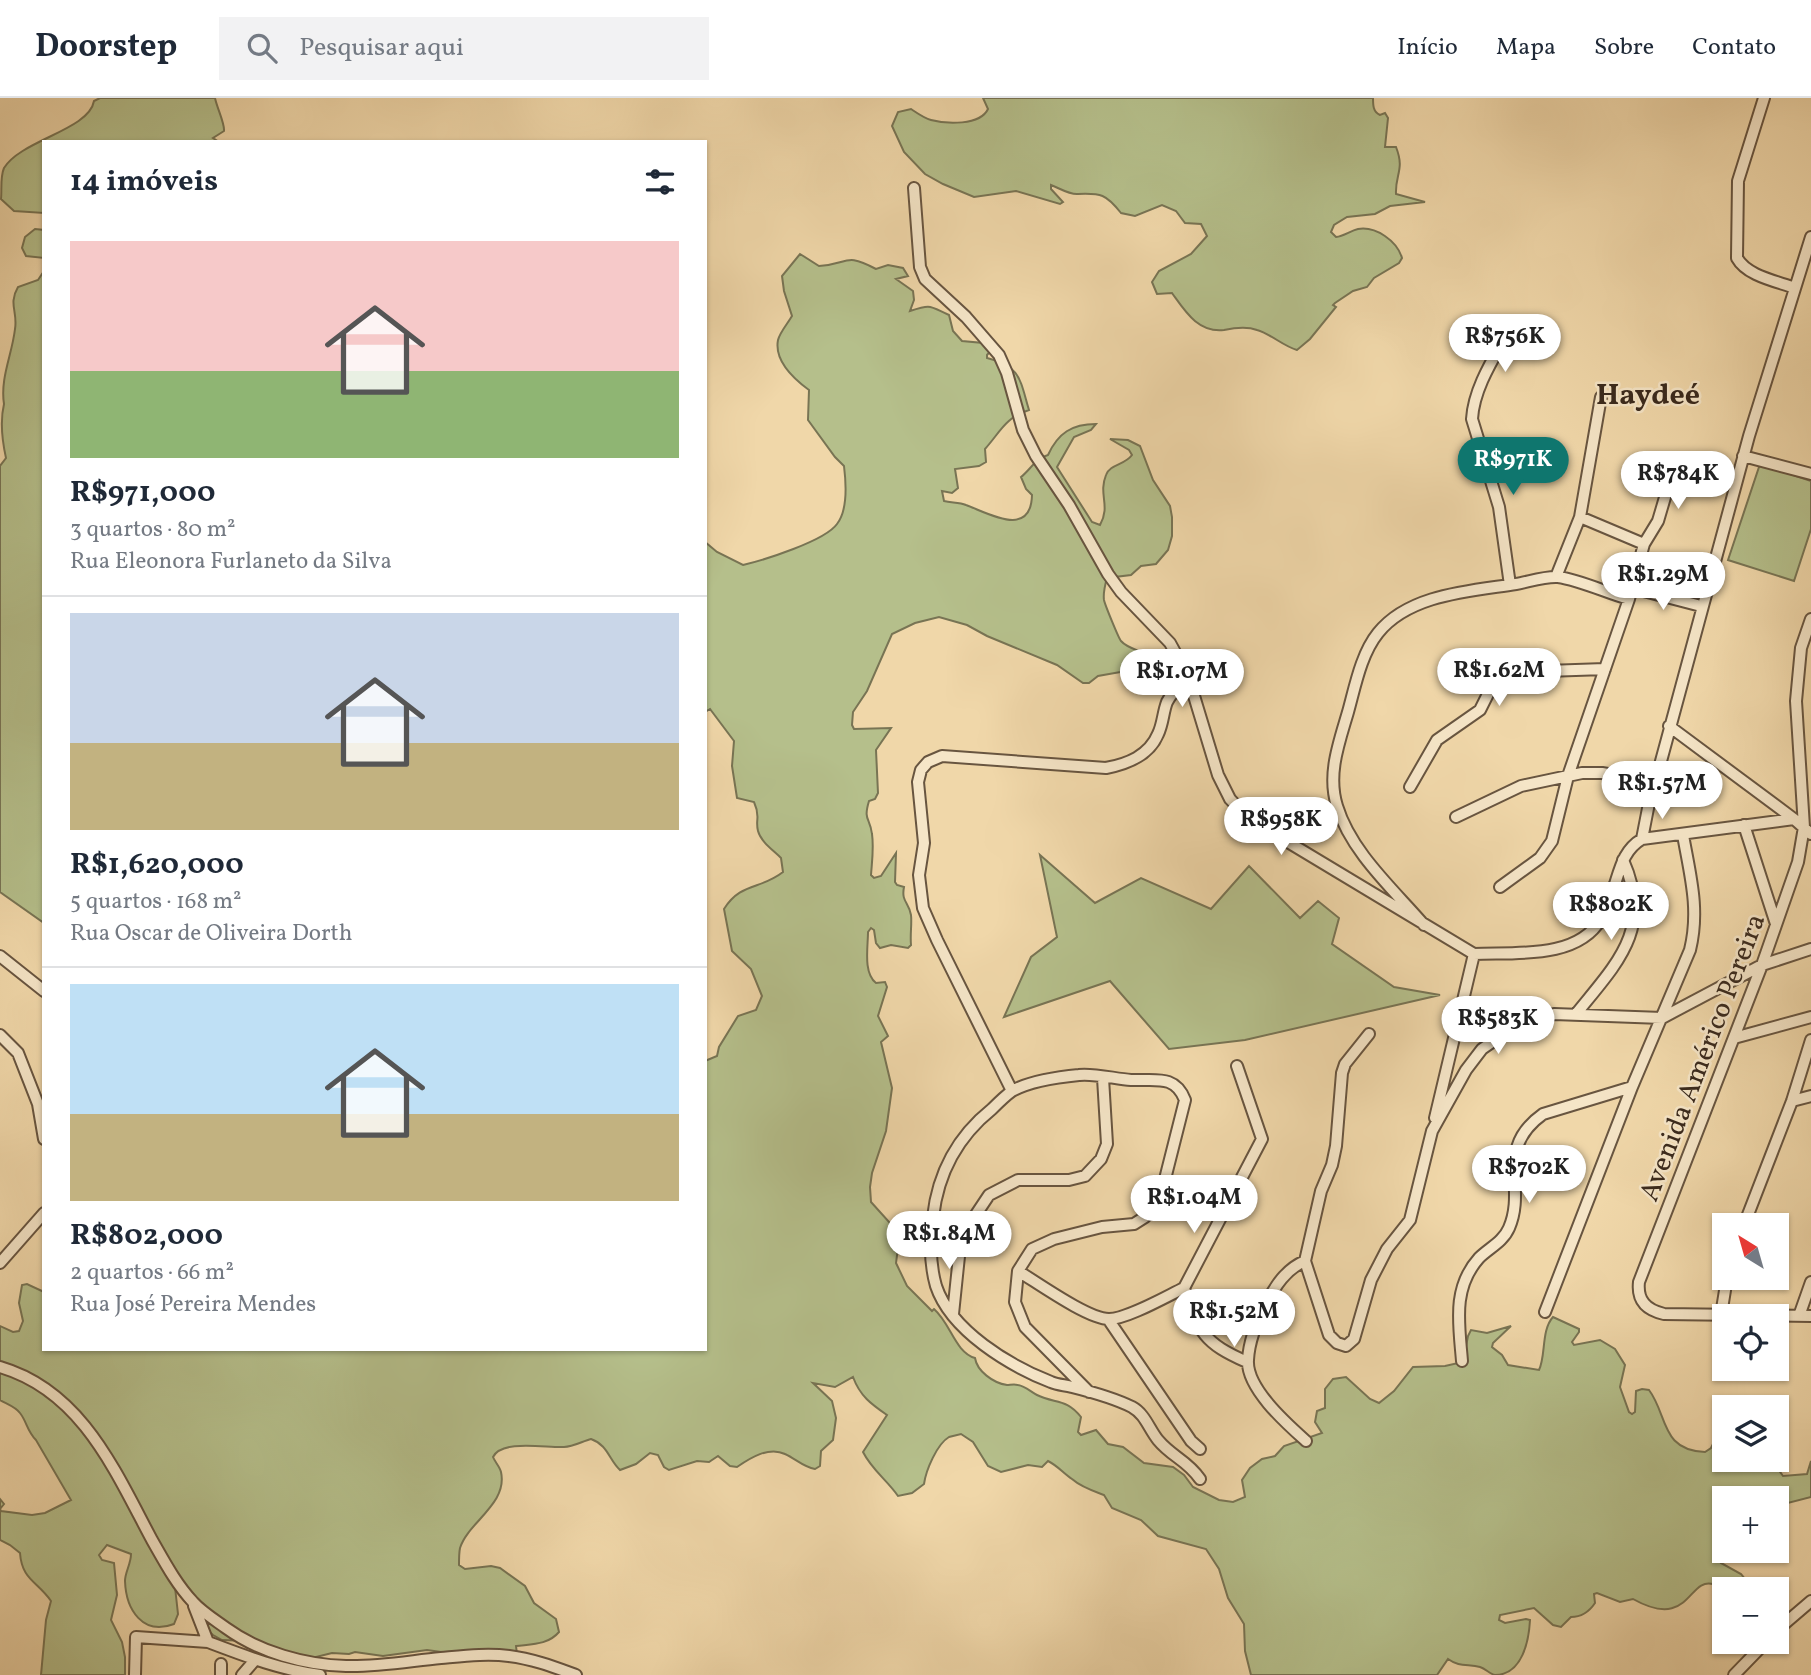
<!DOCTYPE html>
<html lang="pt">
<head>
<meta charset="utf-8">
<style>
	:root { --surface:#fff; --page:#f2f2f3; --text:#1f2937; --muted:#747a83; --line:#e0e1e3; --accent:#0f766e }
	body { margin:0; font-family:Vollkorn,serif; background:var(--page); color:var(--text); height:100vh; display:flex; flex-direction:column; font-size:26px; white-space:nowrap }
	* { box-sizing:border-box; margin:0 }
	p { font-size:23px; color:var(--muted) }
	.icon { flex:none; width:38px; height:38px; fill:none; stroke:currentColor; stroke-width:2; stroke-linecap:round; stroke-linejoin:round }
	.map { position:relative; flex:1; overflow:hidden }
	.details { position:absolute; left:42px; top:42px; width:665px; height:1211px; display:flex; flex-direction:column; background:var(--surface); border-radius:0px; box-shadow:0 2px 5px #0004 }
	.details>* { flex:none }
	.needle { width:46px; rotate:323deg }
	.tools { position:absolute; left:1712px; top:1115px; display:grid; gap:14px }
	.tools a { display:grid; place-items:center; width:77px; height:77px; border-radius:0px; background:var(--surface); box-shadow:0 2px 5px #0004; font-size:35px }
	.price { position:absolute; translate:-50% -60px; padding:0 16px; border-radius:24px; background:#fff; color:#222; font-size:23px; line-height:46px; filter:drop-shadow(0 2px 4px #0008) }
	.price::after { content:''; position:absolute; left:50%; top:42px; width:21px; height:16px; margin-left:-10px; background:inherit; clip-path:polygon(0 0,100% 0,50% 100%) }
	.price.current { background:var(--accent); color:#fff }
	ul { padding:0; list-style:none }
	li { display:grid; align-content:center; gap:14px; height:371px; padding:0 28px }
	li+li { border-top:2px solid var(--line) }
	li span { display:grid; place-items:center; height:217px; border-radius:0px; color:#555 }
	li>.icon { margin-inline-start:auto }
	span .icon { width:126px; height:126px; fill:#fffc; stroke-width:1 }
	li b { font-size:30px }
	h2 { display:flex; justify-content:space-between; align-items:center; height:84px; padding:0 28px; font-size:30px }
	header { display:flex; align-items:center; gap:42px; box-sizing:border-box; height:98px; padding:0 35px; background:var(--surface); border-bottom:2px solid var(--line) }
	header strong { font-size:33px }
	nav { display:flex; gap:38px; margin-inline-start:auto; font-size:24px }
	.search { width:490px; height:63px; background:var(--page); display:flex; align-items:center; gap:18px; box-sizing:border-box; padding:0 24px; border-radius:0px; color:var(--muted); font-size:26px }
	.map>svg:first-child { display:block }
</style>
</head>
<body>
<header>
<strong>Doorstep</strong>
<div class="search"><svg class="icon" aria-label="search" viewBox="0 0 24 24"><circle cx="10" cy="10" r="6"/><path d="M15 15l6 6"/></svg>Pesquisar aqui</div>
<nav><a>Início</a><a>Mapa</a><a>Sobre</a><a>Contato</a></nav>
</header>
<div class="map">
<svg width="1811" height="1577" viewBox="0 0 1811 1577">
	<rect width="100%" height="100%" fill="#f0d7a9"/>
	<filter id="stains"><feTurbulence type="fractalNoise" baseFrequency=".00286" numOctaves="4"/><feColorMatrix values="0 0 0 0 .2 0 0 0 0 .09 0 0 0 0 .02 0 0 0 .5 -.17"/></filter>
	<radialGradient id="worn" r=".72"><stop offset=".6" stop-color="#630" stop-opacity="0"/><stop offset="1" stop-color="#630" stop-opacity=".3"/></radialGradient>
	<path fill="#b5bf8b" stroke="#787454" stroke-width="2" d="M100,0H215C217,10 225,26 224,33L213,40L219,44H44V115L14,113L1,101C2,92 0,79 4,70C21,42 89,32 94,3Z
		M983,0H1373C1373,7 1373,14 1380,17L1385,15L1388,20L1385,49H1396C1405,72 1395,76 1396,96L1425,104L1390,108L1375,116L1347,119L1334,127L1331,134L1336,139C1344,138 1350,133 1358,131C1376,128 1397,143 1402,160L1399,165L1374,180L1367,189L1353,193L1335,205L1333,207L1336,209L1310,241L1297,252C1283,248 1271,236 1257,232C1246,228 1234,230 1224,232C1198,235 1185,213 1172,195L1157,196L1152,184L1159,173L1191,156L1207,138L1201,126L1185,125L1176,113L1162,107L1135,118L1121,115C1106,96 1101,95 1078,96C1070,97 1059,90 1051,87V91L1063,104L1060,106L1016,93L974,99L943,86L925,76L904,54L892,28L898,14L911,11C917,15 924,20 931,22C946,26 980,28 988,11Z
		M35,131L44,132V160L26,158L22,150L25,139Z
		M800,156L819,168C850,166 844,154 876,171L888,167L903,170L908,178L896,181L913,193L914,202L910,213C932,206 929,208 949,217L953,233L962,243L994,246V249L987,257V260C1021,268 1020,282 1029,312C1005,320 1001,333 985,351L986,364L979,368L955,371L958,390L952,395L942,393L944,403C951,405 959,404 966,407C988,415 1031,441 1032,397L1026,391L1021,379C1030,372 1036,360 1048,357C1058,335 1072,326 1096,326L1091,332L1074,339L1057,369L1092,424L1100,427C1111,407 1098,397 1106,377C1110,366 1125,367 1132,357L1129,352L1110,341L1128,342L1140,348L1153,382L1170,408L1172,419V438L1168,452L1156,466L1141,468L1131,477L1107,480C1105,487 1103,495 1104,502C1105,507 1119,541 1121,543C1127,550 1138,552 1146,556L1150,564L1149,569L1098,578L1089,585H1083L1057,567L987,538L967,527L939,519L915,525L892,536L867,593L853,614L852,627L854,631L891,630L876,652L878,695L875,701L869,703C863,723 870,719 872,736C874,750 872,763 871,777L874,780L881,778L896,755L895,784L897,787L904,789C901,804 909,804 911,817C912,826 910,836 911,847L908,850L891,847L880,850L876,845L874,832L871,830L868,834C868,849 863,875 876,885L885,884L887,889L878,918L888,938L881,944L892,990L886,1033L872,1075L870,1089L871,1104L890,1125L895,1137L898,1150L896,1165L907,1188L932,1213L934,1211C951,1226 955,1254 975,1260C977,1273 993,1285 1007,1287C1010,1287 1014,1286 1018,1287C1025,1288 1031,1294 1037,1297C1055,1306 1066,1300 1081,1319L1078,1334L1081,1337L1096,1332L1108,1346L1123,1349L1144,1365L1173,1369L1184,1377L1193,1389L1219,1402L1233,1404L1245,1399L1242,1382L1250,1370L1262,1361L1275,1358L1284,1348L1322,1335L1315,1324L1317,1313L1325,1310V1291L1333,1281L1346,1279L1370,1301L1379,1305L1394,1293L1413,1269L1445,1268L1463,1264L1468,1238L1471,1232L1487,1235L1511,1228L1493,1245L1492,1249L1502,1257L1508,1267L1539,1272C1546,1258 1541,1232 1553,1219L1579,1231V1234L1572,1244L1574,1247L1600,1242L1615,1251L1625,1267L1620,1289L1629,1314L1632,1316L1635,1314L1636,1293L1642,1291L1649,1292C1668,1317 1660,1352 1705,1354L1711,1350L1716,1340L1721,1337L1724,1340V1362L1773,1364L1783,1378L1807,1376L1811,1363V1399L1776,1408V1400H1724V1452L1726,1453L1721,1465L1741,1476L1753,1491H1724V1497L1714,1493L1713,1486C1688,1479 1690,1533 1633,1501L1620,1504L1597,1495L1594,1496L1595,1505C1589,1514 1582,1519 1571,1519L1561,1529L1553,1527L1534,1510L1500,1517L1499,1522L1505,1525L1526,1521L1530,1522C1529,1541 1523,1577 1495,1577C1490,1576 1486,1571 1480,1569C1468,1566 1459,1569 1448,1561L1437,1577H1251L1245,1553L1244,1526L1228,1500L1219,1471L1206,1451L1158,1438L1141,1422L1112,1410L1104,1397C1093,1393 1081,1389 1072,1381C1063,1375 1058,1368 1048,1363L1042,1369L1028,1367L1001,1374L988,1368L973,1344L961,1336C957,1337 953,1338 949,1339C937,1346 926,1372 924,1386L912,1395L898,1398C887,1382 872,1372 863,1354L887,1317C871,1306 860,1298 853,1279L835,1289L813,1285L832,1303L836,1320L833,1342L821,1353L820,1368L815,1371C803,1369 796,1361 785,1356C769,1348 750,1360 737,1369L730,1368L718,1358L709,1364L697,1363L669,1372L664,1369L658,1357L650,1355L636,1366L620,1372C609,1362 608,1347 591,1341C583,1343 573,1349 564,1349C546,1350 502,1341 493,1359C495,1364 500,1369 501,1374C508,1406 468,1424 460,1450C459,1455 459,1462 459,1467L465,1471L491,1468L500,1470L525,1488L534,1505L556,1521L559,1534C548,1547 532,1546 516,1548L517,1556L453,1560L441,1554L427,1552L383,1558L355,1554L349,1556L332,1555L300,1563L249,1543L222,1542L213,1537L204,1529L185,1496L175,1489L178,1516L174,1526C143,1538 126,1512 125,1483C125,1474 131,1466 131,1456L107,1447L99,1457L102,1462L114,1465L117,1497L111,1522L122,1544L125,1559V1577H41L46,1522L51,1503C37,1483 22,1482 20,1455L10,1447L0,1442V1401L4,1406L0,1411L1,1413L32,1417L45,1415L71,1402L36,1342C27,1333 27,1324 20,1315C16,1309 7,1306 0,1302V1228L13,1234L19,1233L23,1223L19,1205L22,1187L27,1186L44,1194V1251H705V963L717,958L719,949L738,918L756,912L762,898L751,871L732,853L724,811C741,784 760,792 783,774L781,760C773,752 761,744 758,733C755,721 761,719 754,704L737,700L732,668L734,643L710,611L705,614V444L717,454L743,467C764,462 825,443 837,426C848,412 846,384 844,368L835,359L808,322L809,292C794,281 774,263 778,242C780,234 788,225 792,218L784,193L782,178Z
		M44,173V825L0,794V368L6,360C2,342 0,323 4,306C0,280 12,257 15,231C18,214 8,206 18,189L38,182Z
		M1760,366L1811,383V431L1794,483L1728,462Z
		M1040,757L1095,805L1141,780L1211,811L1249,768L1300,820L1318,803L1339,820L1332,846L1394,889L1440,897L1245,942L1169,951L1110,883L1004,919L1031,859L1057,839Z"/>
	<g fill="none" stroke-linecap="round" stroke-linejoin="round">
		<g stroke="#685540" stroke-width="14">
			<path id="minor" d="M1764,0L1738,83L1737,160C1747,178 1776,183 1795,190
				M914,90L920,169L925,181L966,219L999,257L1007,275L1023,332L1036,358L1069,407L1108,476L1121,494L1170,545L1188,578C1181,586 1172,594 1167,604C1163,614 1163,626 1158,636C1149,658 1127,666 1106,670L942,658L928,664L921,672L918,684L924,745L919,777L923,810L937,842L1012,993
				M1743,358L1811,376
				M1580,419L1644,446
				M1556,479L1580,419L1601,299
				M1510,487L1499,409L1472,321C1474,287 1498,254 1513,225
				M1632,490L1701,508
				M1811,521L1801,550L1796,603L1804,729L1798,764L1762,867L1639,1184C1637,1202 1646,1212 1664,1216L1811,1218
				M1188,578L1218,677L1230,701L1248,720L1474,856
				M1669,628L1794,721
				M1410,689L1437,642L1480,612L1493,586L1499,581L1518,574L1605,571
				M1456,719L1521,688L1582,675H1602L1648,683L1657,678L1749,338L1811,139
				M1744,727L1776,826
				M1642,741L1650,700
				M1500,789L1540,760L1552,743L1568,678L1629,501L1644,446L1658,423L1676,362
				M1424,827C1393,791 1351,754 1337,708C1327,676 1339,645 1348,614C1355,589 1361,556 1378,535C1409,496 1471,493 1516,486C1528,484 1545,478 1558,479C1580,482 1607,495 1629,501
				M1474,856C1514,854 1577,862 1601,821C1607,811 1610,797 1615,786C1621,767 1625,751 1642,741L1794,721L1811,736
				M0,858L44,893
				M1576,916C1617,865 1654,831 1623,762
				M1369,936L1345,966L1342,975L1336,1048L1332,1067L1321,1093L1305,1163L1329,1237L1337,1245L1346,1248L1354,1241L1371,1182L1387,1151L1410,1122L1432,1033L1466,972L1482,951L1511,931L1533,921L1554,916L1662,920L1762,867L1811,851
				M0,937L18,955L38,1006L44,1041
				M1734,940L1811,919
				M1237,968L1262,1041L1184,1190C1199,1235 1204,1245 1247,1264
				M1792,1003L1811,998
				M1435,1020L1474,856
				M1744,1127L1792,1003L1811,942
				M1305,1163C1286,1171 1275,1188 1266,1206C1257,1223 1249,1242 1248,1262C1246,1290 1287,1326 1306,1343
				M0,1165L44,1115
				M1018,1173C1038,1185 1088,1221 1109,1221C1127,1221 1167,1198 1184,1190
				M1545,1214L1632,989L1690,852C1700,811 1690,777 1683,737
				M953,1216L961,1139L989,1097L1018,1082H1069L1085,1078L1101,1061L1107,1046L1103,980
				M1721,1217L1727,1180
				M1799,1218L1811,1184
				M1108,1221L1191,1343L1200,1351
				M1462,1263C1459,1226 1452,1190 1479,1160C1489,1150 1503,1144 1509,1130C1527,1089 1494,1051 1543,1016L1632,989
				M0,1269C82,1293 115,1373 152,1442C164,1463 176,1486 193,1504C202,1514 215,1522 226,1530C259,1554 305,1567 346,1568C377,1569 410,1563 441,1560C463,1558 487,1555 509,1558C533,1561 554,1569 576,1577
				M1089,1294L1025,1229L1015,1204L1018,1173L1032,1151L1054,1141L1102,1129L1134,1126L1145,1119L1154,1110L1163,1089L1185,1002C1175,976 1155,983 1131,982C1116,981 1093,975 1079,977C1058,979 1030,983 1012,993C1005,998 998,1005 992,1011C957,1039 938,1075 933,1119C930,1141 930,1167 936,1188C951,1233 1010,1268 1051,1284C1058,1287 1065,1287 1072,1289C1092,1294 1114,1300 1132,1309C1145,1316 1149,1331 1158,1342C1172,1359 1187,1362 1200,1381
				M194,1508L208,1544C245,1558 281,1572 320,1577
				M1776,1533L1811,1503
				M135,1577L136,1539L208,1544
				M221,1577V1566
				M242,1577L255,1562
				M1734,1577L1766,1544"/>
		</g>
		<use href="#minor" stroke="#f5e5c7" stroke-width="10"/>
	</g>
	<g text-anchor="middle" stroke-width="5" stroke-linejoin="round" paint-order="stroke">
		<g font-size="28" fill="#3a2a1d" stroke="#f5e5c7">
			<text transform="translate(1701 959) rotate(-69)" y="10">Avenida Américo Pereira</text>
		</g>
		<g font-size="30" font-weight="bold" fill="#3a2a1d" stroke="#f5e5c7">
			<text x="1648" y="306">Haydeé</text>
		</g>
	</g>
	<rect width="100%" height="100%" filter="url(#stains)"/>
	<rect width="100%" height="100%" fill="url(#worn)"/>
</svg>
<div class="tools">
<a><svg class="needle" viewBox="-14 -14 28 28"><path d="M0-13l5 13h-10z" fill="#e53935"/><path d="M0 13l5-13h-10z" fill="#747a83"/></svg></a>
<a><svg class="icon" aria-label="locate" viewBox="0 0 24 24"><circle cx="12" cy="12" r="6"/><path d="M12 2v4M12 18v4M2 12h4M18 12h4"/></svg></a>
<a><svg class="icon" aria-label="layers" viewBox="0 0 24 24"><path d="M12 4l9 5-9 5-9-5zM3 14l9 5 9-5"/></svg></a>
<a>+</a>
<a>−</a>
</div>
<b class="price" style="left:1505px;top:276px">R$756K</b>
<b class="price current" style="left:1513px;top:399px">R$971K</b>
<b class="price" style="left:1678px;top:413px">R$784K</b>
<b class="price" style="left:1663px;top:514px">R$1.29M</b>
<b class="price" style="left:1499px;top:610px">R$1.62M</b>
<b class="price" style="left:1182px;top:611px">R$1.07M</b>
<b class="price" style="left:1662px;top:723px">R$1.57M</b>
<b class="price" style="left:1281px;top:759px">R$958K</b>
<b class="price" style="left:1611px;top:844px">R$802K</b>
<b class="price" style="left:1498px;top:958px">R$583K</b>
<b class="price" style="left:1529px;top:1107px">R$702K</b>
<b class="price" style="left:1194px;top:1137px">R$1.04M</b>
<b class="price" style="left:949px;top:1173px">R$1.84M</b>
<b class="price" style="left:1234px;top:1251px">R$1.52M</b>
<section class="details">
<h2>14 imóveis<svg class="icon" aria-label="filters" viewBox="0 0 24 24"><path d="M4 7h16M4 17h16"/><circle cx="9" cy="7" r="2"/><circle cx="15" cy="17" r="2"/></svg></h2>
<ul>
<li><span style="background:linear-gradient(#f6c9c9 60%,#8fb573 0)"><svg class="icon" aria-label="home" viewBox="0 0 24 24"><path d="M3 11l9-7 9 7M6 9v11h12V9"/></svg></span><div><b>R$971,000</b><p>3 quartos · 80 m²</p><p>Rua Eleonora Furlaneto da Silva</p></div></li>
<li><span style="background:linear-gradient(#c9d6e8 60%,#c2b280 0)"><svg class="icon" aria-label="home" viewBox="0 0 24 24"><path d="M3 11l9-7 9 7M6 9v11h12V9"/></svg></span><div><b>R$1,620,000</b><p>5 quartos · 168 m²</p><p>Rua Oscar de Oliveira Dorth</p></div></li>
<li><span style="background:linear-gradient(#bfe0f5 60%,#c2b280 0)"><svg class="icon" aria-label="home" viewBox="0 0 24 24"><path d="M3 11l9-7 9 7M6 9v11h12V9"/></svg></span><div><b>R$802,000</b><p>2 quartos · 66 m²</p><p>Rua José Pereira Mendes</p></div></li>
</ul>
</section>
</div>
</body>
</html>
